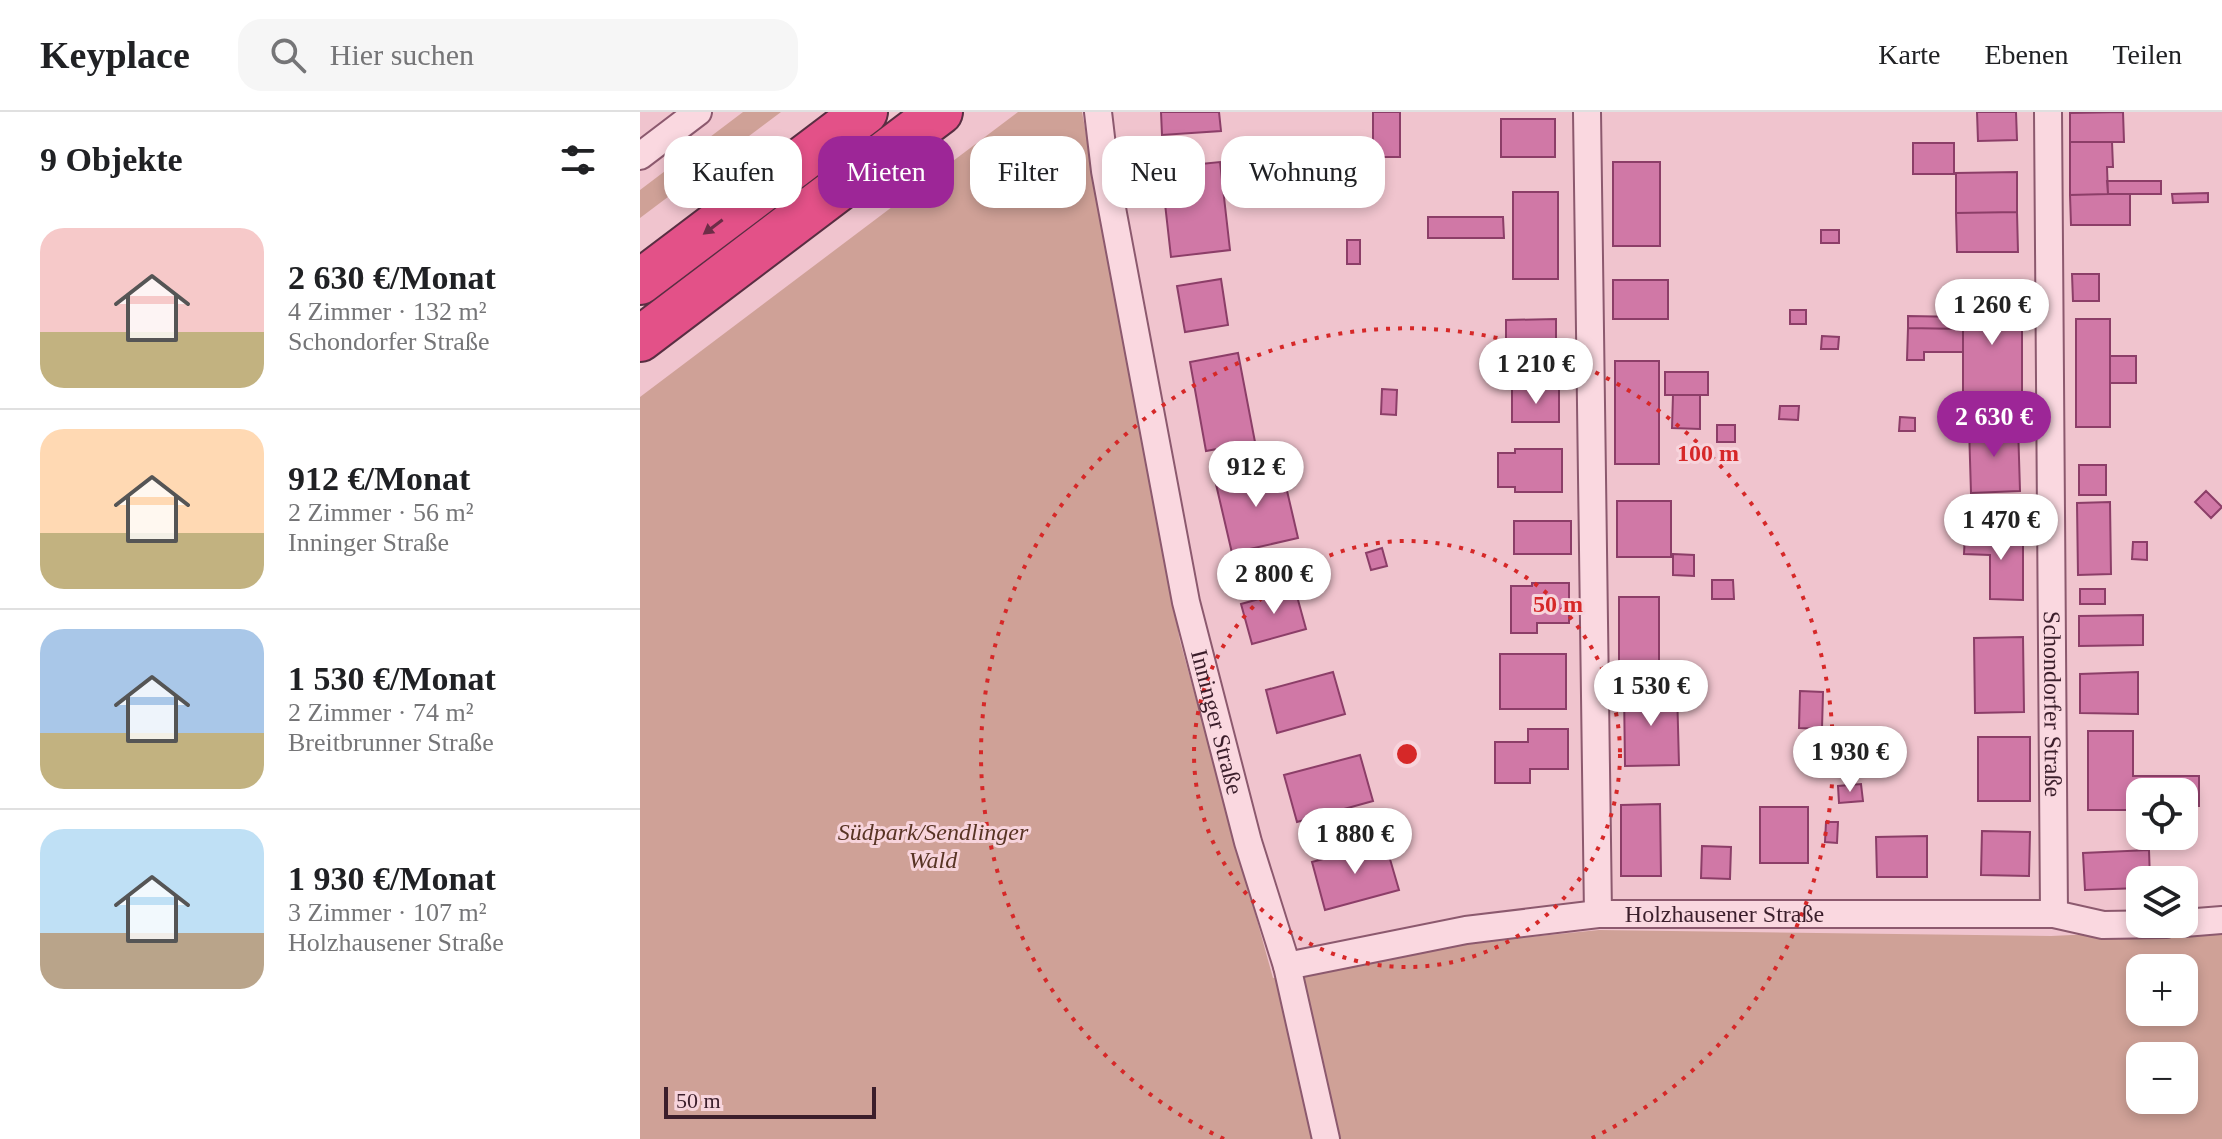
<!DOCTYPE html>
<html lang="de">
<head>
<meta charset="utf-8">
<style>
	:root { --surface:#fff; --page:#f6f6f6; --text:#202124; --muted:#757577; --line:#e0e0e0; --accent:#9d2697 }
	body { margin:0; font-family:"Times New Roman",serif; background:var(--page); color:var(--text); height:100vh; display:flex; flex-direction:column; font-size:30px; white-space:nowrap }
	* { box-sizing:border-box; margin:0 }
	p { font-size:26px; color:var(--muted) }
	.icon { flex:none; width:44px; height:44px; fill:none; stroke:currentColor; stroke-width:2; stroke-linecap:round; stroke-linejoin:round }
	.map { position:relative; flex:1; overflow:hidden }
	.details { display:flex; flex-direction:column; background:var(--surface); width:640px }
	.details>* { flex:none }
	.banner { position:absolute; left:24px; top:24px; width:760px; height:72px; display:flex; gap:16px }
	.controls { position:absolute; left:1486px; top:666px; display:grid; gap:16px }
	.controls a { display:grid; place-items:center; width:72px; height:72px; border-radius:16px; background:var(--surface); box-shadow:0 4px 12px #0003; font-size:40px }
	.scale { position:absolute; left:24px; bottom:20px; width:212px; box-sizing:border-box; padding-left:8px; border:4px solid #3b1e2b; border-top:0; font-size:22px; line-height:28px; white-space:nowrap; color:#3b1e2b; -webkit-text-stroke:6px #f7d4dc; paint-order:stroke }
	.price { position:absolute; translate:-50% -68px; padding:0 18px; border-radius:28px; background:#fff; color:#222; font-size:26px; line-height:52px; filter:drop-shadow(0 2px 4px #0008) }
	.price::after { content:''; position:absolute; left:50%; top:48px; width:24px; height:18px; margin-left:-12px; background:inherit; clip-path:polygon(0 0,100% 0,50% 100%) }
	.price.selected { background:var(--accent); color:#fff }
	ul { padding:0; list-style:none }
	li { display:flex; align-items:center; gap:24px; height:200px; padding:0 40px }
	li+li { border-top:2px solid var(--line) }
	li span { display:grid; place-items:center; flex:none; width:224px; height:160px; border-radius:24px; color:#555 }
	li>.icon { margin-inline-start:auto }
	span .icon { width:96px; height:96px; fill:#fffc; stroke-width:1 }
	li b { font-size:34px }
	h2 { display:flex; justify-content:space-between; align-items:center; height:96px; padding:0 40px; font-size:34px }
	.tag { padding:0 28px; border-radius:24px; background:var(--surface); box-shadow:0 4px 12px #0003; font-size:28px; line-height:72px }
	.tag.selected { background:var(--accent); color:#fff }
	header { display:flex; align-items:center; gap:48px; box-sizing:border-box; height:112px; padding:0 40px; background:var(--surface); border-bottom:2px solid var(--line) }
	header strong { font-size:38px }
	nav { display:flex; gap:44px; margin-inline-start:auto; font-size:28px }
	.search { width:560px; height:72px; background:var(--page); display:flex; align-items:center; gap:20px; box-sizing:border-box; padding:0 28px; border-radius:24px; color:var(--muted); font-size:30px }
	main { display:flex; flex:1; min-height:0 }
	.map>svg:first-child { display:block }
</style>
</head>
<body>
<header>
<strong>Keyplace</strong>
<div class="search"><svg class="icon" aria-label="search" viewBox="0 0 24 24"><circle cx="10" cy="10" r="6"/><path d="M15 15l6 6"/></svg>Hier suchen</div>
<nav><a>Karte</a><a>Ebenen</a><a>Teilen</a></nav>
</header>
<main>
<section class="details">
<h2>9 Objekte<svg class="icon" aria-label="filters" viewBox="0 0 24 24"><path d="M4 7h16M4 17h16"/><circle cx="9" cy="7" r="2"/><circle cx="15" cy="17" r="2"/></svg></h2>
<ul>
<li><span style="background:linear-gradient(#f6c9c9 65%,#c2b280 0)"><svg class="icon" aria-label="home" viewBox="0 0 24 24"><path d="M3 11l9-7 9 7M6 9v11h12V9"/></svg></span><div><b>2 630 €/Monat</b><p>4 Zimmer · 132 m²</p><p>Schondorfer Straße</p></div></li>
<li><span style="background:linear-gradient(#ffd9b3 65%,#c2b280 0)"><svg class="icon" aria-label="home" viewBox="0 0 24 24"><path d="M3 11l9-7 9 7M6 9v11h12V9"/></svg></span><div><b>912 €/Monat</b><p>2 Zimmer · 56 m²</p><p>Inninger Straße</p></div></li>
<li><span style="background:linear-gradient(#a9c7e8 65%,#c2b280 0)"><svg class="icon" aria-label="home" viewBox="0 0 24 24"><path d="M3 11l9-7 9 7M6 9v11h12V9"/></svg></span><div><b>1 530 €/Monat</b><p>2 Zimmer · 74 m²</p><p>Breitbrunner Straße</p></div></li>
<li><span style="background:linear-gradient(#bfe0f5 65%,#b9a48a 0)"><svg class="icon" aria-label="home" viewBox="0 0 24 24"><path d="M3 11l9-7 9 7M6 9v11h12V9"/></svg></span><div><b>1 930 €/Monat</b><p>3 Zimmer · 107 m²</p><p>Holzhausener Straße</p></div></li>
</ul>
</section>
<div class="map">
<svg width="1582" height="1027" viewBox="0 0 1582 1027">
	<rect width="100%" height="100%" fill="#f0c4ce"/>
	<path fill="#cfa197" fill-rule="evenodd" d="M103,0H141L0,106V78Z
		M378,0H442L540,529L633,866L828,831L959,818L1411,824L1582,816V1027H0V285ZM1500,856H1544V900H1500ZM1500,944H1544V988H1500Z"/>
	<path fill="#d078a6" stroke="#8c3e68" stroke-width="2" d="M521,0H579L581,19L522,23Z
		M733,0H760V45H733Z
		M1337,0H1376L1377,28L1338,29Z
		M1483,0L1484,30H1430V1Z
		M861,7H915V45H861Z
		M1430,30H1472L1473,55H1467L1468,82L1430,83Z
		M1273,31H1314V62H1273Z
		M580,50L590,138L531,145L521,56Z
		M973,50H1020V134H973Z
		M1377,60V100L1316,101V61Z
		M702,68H723V85H702Z
		M1467,69H1521V82H1468Z
		M873,80H918V167H873Z
		M1568,81V90L1533,91L1532,82Z
		M1468,82H1490V113H1431L1430,83Z
		M1377,100L1378,140H1317L1316,101Z
		M788,105H863L864,126H788Z
		M1181,118H1199V131H1181Z
		M707,128H720V152H707Z
		M1432,162H1459V189H1433Z
		M581,167L588,213L545,220L537,174Z
		M973,168H1028V207H973Z
		M1323,186H1382V284H1323Z
		M1150,198H1166V212H1150Z
		M1268,204L1323,205V217L1268,216Z
		M916,207V251L866,252V208Z
		M1436,207H1470V315H1436Z
		M1268,216L1323,217V240H1284V248H1267Z
		M1182,224L1199,225L1198,237H1181Z
		M598,241L615,330L566,339L550,250Z
		M1470,244H1496V271H1470Z
		M975,249H1019V352H975Z
		M1025,260H1068V283H1025Z
		M742,277L757,278L756,303L741,302Z
		M872,277H919V310H872Z
		M1033,283H1060V317L1032,316Z
		M1140,294H1159L1158,308L1139,307Z
		M1260,305L1275,306V319H1259Z
		M1077,313H1095V330H1077Z
		M1378,313L1380,379L1331,381L1329,315Z
		M875,337H922V380H875V375H858V341H875Z
		M641,353L658,426L592,441L575,368Z
		M1439,353H1466V383H1439Z
		M1566,379L1582,395L1571,406L1555,390Z
		M977,389H1031V445H977Z
		M1470,390L1471,462L1438,463L1437,391Z
		M874,409H931V442H874Z
		M1325,421H1383V488L1350,487V443L1324,442Z
		M1493,430H1507V448L1492,447Z
		M742,436L747,454L731,458L726,441Z
		M1033,442L1054,443V464L1033,463Z
		M1072,468H1093L1094,487H1072Z
		M892,471H929V511H897V521H871V474H892Z
		M655,477L666,517L612,532L601,492Z
		M1440,477H1465V492H1440Z
		M979,485H1019V555H979Z
		M1503,503V533L1439,534V504Z
		M1383,525L1384,600L1335,601L1334,526Z
		M860,542H926V597H860Z
		M693,560L705,602L637,621L626,578Z
		M1498,560V602L1440,601V562Z
		M1037,577L1039,653L985,654L984,578Z
		M1160,579L1183,580L1182,617L1159,616Z
		M888,617H928V657H890V671H855V630H888Z
		M1448,619H1493V664H1559V694H1544V680H1500V694H1493V698H1448Z
		M1338,625H1390V689H1338Z
		M720,643L733,689L657,710L644,663Z
		M1221,672L1223,689L1199,691L1198,674Z
		M1020,692L1021,764H981V693Z
		M1120,695H1168V751H1120Z
		M1186,710H1198L1197,731L1185,730Z
		M1342,719L1390,720L1389,764L1341,763Z
		M1287,724V765H1237L1236,725Z
		M745,730L759,778L685,798L672,750Z
		M1062,734L1091,735L1090,767L1061,766Z
		M1509,738L1510,768H1500V776L1445,778L1443,741Z"/>
	<g fill="none" stroke-linecap="round" stroke-linejoin="round">
		<g stroke="#8c596e" stroke-width="30">
			<g id="minor">
				<path id="s1" d="M458,0L465,59L546,490L608,730L647,854L686,1027"/>
				<path d="M947,0L958,802"/>
				<path id="s2" d="M1408,0L1414,802"/>
				<path d="M0,44L58,0"/>
				<path d="M1544,811L1582,808"/>
				<path id="s3" d="M647,854L826,818L958,802H1414L1463,813L1526,812"/>
			</g>
		</g>
		<g stroke="#592e42" stroke-width="48">
			<path id="motorway" d="M0,170L225,0
				M0,227L300,0"/>
		</g>
		<use href="#minor" stroke="#fad8e0" stroke-width="26"/>
		<use href="#motorway" stroke="#e35188" stroke-width="44"/>
	</g>
	<defs><path id="oneway-solid" d="M-6-.8H1V-3.2L6.5 0L1 3.2V.8H-6Z" transform="scale(2)"/></defs>
	<use fill="#6d2d47" href="#oneway-solid" transform="translate(73 115) rotate(143)"/>
	<g fill="none" stroke="#d62828" stroke-width="4" stroke-dasharray="4 8">
		<circle cx="767" cy="642" r="213"/>
		<path d="M584 1027A426 426 0 1 1 950 1027"/>
	</g>
	<g text-anchor="middle" stroke-width="6" stroke-linejoin="round" paint-order="stroke">
		<g font-size="24" fill="#3b1e2b" stroke="#f7d4dc">
			<text dy="8" stroke="none"><textPath href="#s2" startOffset="592">Schondorfer Straße</textPath></text>
			<text dy="8" stroke="none"><textPath href="#s1" startOffset="622">Inninger Straße</textPath></text>
			<text dy="8" stroke="none"><textPath href="#s3" startOffset="442">Holzhausener Straße</textPath></text>
		</g>
		<g font-size="24" font-style="italic" fill="#583424" stroke="#f7d4dc">
			<text x="293" y="728">Südpark/Sendlinger<tspan x="293" dy="28">Wald</tspan></text>
		</g>
	</g>
	<circle cx="767" cy="642" r="12" fill="#d62828" stroke="#f7d4dc" stroke-width="4"/>
	<g font-size="24" text-anchor="middle" font-weight="bold" fill="#d62828" stroke="#f7d4dc" stroke-width="6" stroke-linejoin="round" paint-order="stroke">
		<text x="1068" y="349">100 m</text>
		<text x="918" y="500">50 m</text>
	</g>
</svg>
<div class="controls">
<a><svg class="icon" aria-label="locate" viewBox="0 0 24 24"><circle cx="12" cy="12" r="6"/><path d="M12 2v4M12 18v4M2 12h4M18 12h4"/></svg></a>
<a><svg class="icon" aria-label="layers" viewBox="0 0 24 24"><path d="M12 4l9 5-9 5-9-5zM3 14l9 5 9-5"/></svg></a>
<a>+</a>
<a>−</a>
</div>
<div class="scale">50 m</div>
<b class="price" style="left:1352px;top:235px">1 260 €</b>
<b class="price" style="left:896px;top:294px">1 210 €</b>
<b class="price selected" style="left:1354px;top:347px">2 630 €</b>
<b class="price" style="left:616px;top:397px">912 €</b>
<b class="price" style="left:1361px;top:450px">1 470 €</b>
<b class="price" style="left:634px;top:504px">2 800 €</b>
<b class="price" style="left:1011px;top:616px">1 530 €</b>
<b class="price" style="left:1210px;top:682px">1 930 €</b>
<b class="price" style="left:715px;top:764px">1 880 €</b>
<div class="banner">
<a class="tag">Kaufen</a>
<a class="tag selected">Mieten</a>
<a class="tag">Filter</a>
<a class="tag">Neu</a>
<a class="tag">Wohnung</a>
</div>
</div>
</main>
</body>
</html>
